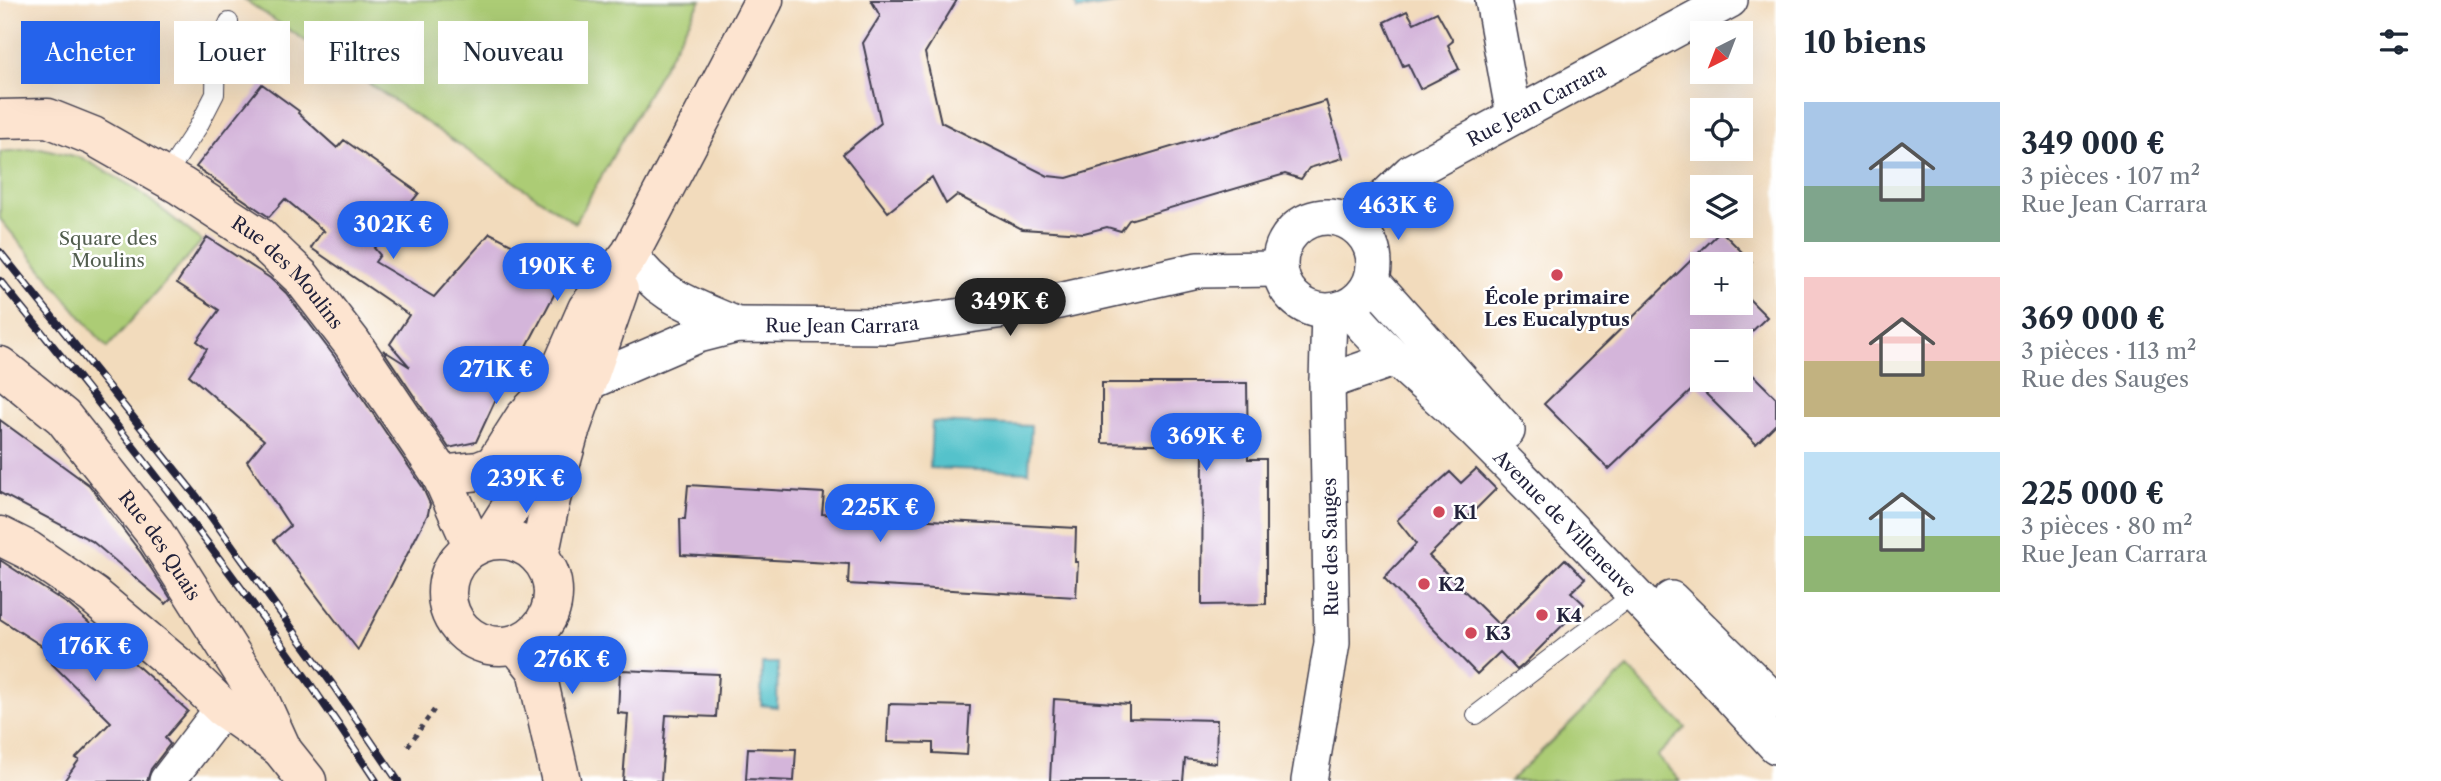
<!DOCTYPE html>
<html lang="fr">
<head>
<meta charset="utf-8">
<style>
	:root { --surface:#fff; --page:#f2f2f3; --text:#1f2937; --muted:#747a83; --accent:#2563eb }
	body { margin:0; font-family:"Libre Caslon Text",serif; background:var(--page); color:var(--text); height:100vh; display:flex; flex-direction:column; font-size:26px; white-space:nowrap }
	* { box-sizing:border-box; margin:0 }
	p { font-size:23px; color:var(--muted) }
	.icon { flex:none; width:38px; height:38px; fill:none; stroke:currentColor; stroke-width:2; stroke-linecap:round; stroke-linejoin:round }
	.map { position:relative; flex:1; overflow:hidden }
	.side { display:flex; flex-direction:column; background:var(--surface); width:665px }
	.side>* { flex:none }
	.guide { position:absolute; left:21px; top:21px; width:665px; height:63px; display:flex; gap:14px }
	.needle { width:46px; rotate:222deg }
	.controls { position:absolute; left:1690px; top:21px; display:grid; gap:14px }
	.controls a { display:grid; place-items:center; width:63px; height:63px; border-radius:0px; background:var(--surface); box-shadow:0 7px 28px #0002; font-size:35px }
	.price { position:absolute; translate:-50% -60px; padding:0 16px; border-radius:24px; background:var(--accent); color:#fff; font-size:23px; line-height:46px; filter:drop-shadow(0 2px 4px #0008) }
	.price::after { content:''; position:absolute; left:50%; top:42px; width:21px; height:16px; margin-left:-10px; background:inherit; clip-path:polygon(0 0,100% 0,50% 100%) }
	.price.on { background:#222; color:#fff }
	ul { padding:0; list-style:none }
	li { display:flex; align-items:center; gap:21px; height:175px; padding:0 28px }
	li span { display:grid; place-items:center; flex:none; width:196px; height:140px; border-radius:0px; color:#555 }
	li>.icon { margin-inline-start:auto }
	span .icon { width:84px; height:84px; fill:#fffc; stroke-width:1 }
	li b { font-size:30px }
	h2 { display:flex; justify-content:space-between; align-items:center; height:84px; padding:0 28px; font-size:30px }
	.chip { padding:0 24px; border-radius:0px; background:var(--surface); box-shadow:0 7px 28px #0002; font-size:24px; line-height:63px }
	.chip.on { background:var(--accent); color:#fff }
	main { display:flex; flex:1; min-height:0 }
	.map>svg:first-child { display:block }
</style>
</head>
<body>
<main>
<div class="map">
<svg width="1776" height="781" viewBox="0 0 1776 781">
	<rect width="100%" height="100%" fill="#fff"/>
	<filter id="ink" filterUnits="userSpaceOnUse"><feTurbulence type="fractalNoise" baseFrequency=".0143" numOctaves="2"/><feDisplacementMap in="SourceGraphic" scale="14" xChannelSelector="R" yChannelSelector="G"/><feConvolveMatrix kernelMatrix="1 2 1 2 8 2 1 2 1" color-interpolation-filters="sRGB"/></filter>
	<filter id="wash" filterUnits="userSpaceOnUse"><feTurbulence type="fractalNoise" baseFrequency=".00686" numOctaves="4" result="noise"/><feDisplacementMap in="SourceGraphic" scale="28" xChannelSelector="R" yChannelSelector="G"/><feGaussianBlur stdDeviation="1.57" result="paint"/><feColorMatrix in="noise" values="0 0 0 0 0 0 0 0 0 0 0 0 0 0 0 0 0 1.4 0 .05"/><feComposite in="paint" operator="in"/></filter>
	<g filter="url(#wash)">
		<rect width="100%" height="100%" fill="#f2dbbc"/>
		<path fill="#accc74" stroke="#677758" stroke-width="2" d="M245,0H701L575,223Z
			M41,148L82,158L135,188L202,241L107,348L0,219V152Z
			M1628,668L1686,728L1657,756L1680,781H1510Z"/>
		<path fill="#54c2cb" stroke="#3b7283" stroke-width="2" d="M1075,0H1138L1077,10Z
			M932,422L1031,426L1029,472L930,468Z
			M762,663H778L777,707L761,705Z"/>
		<g id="blocks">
			<path fill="#d4b5da" d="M871,0H957L925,53L941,122L1048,176L1067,178L1326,101L1343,158L1309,168L1301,179L1285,174L1129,220L1121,231L1107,227L1084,233L1022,229L957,195L946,204L932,177L888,212L843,154L881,123L863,43L880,16Z
				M1407,11L1414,23L1437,12L1453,41L1448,45L1459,69L1420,89L1408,64L1403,66L1384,22Z
				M262,84L299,111L298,113L337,148L344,140L419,193L374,248L380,255L375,262L434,297L490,233L566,272L505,388L502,386L476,442L449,448L383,350L410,367L390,344L409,315L311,248L323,230L325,232L285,199L269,217L196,167Z
				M1721,231L1752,262L1741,273V264H1703V303H1741V291L1767,317L1741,342L1703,341V380H1741V363L1776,398V424L1756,444L1697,385L1609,469L1544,404Z
				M207,237L270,278L286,293L334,356L422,486L430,504L428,514L358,650L274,540L290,526L247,461L264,440L189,375L207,349L197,341L219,310L177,283Z
				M1102,383H1247L1248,459H1266V604L1202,605L1203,445L1102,443Z
				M0,420L89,485L141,553L171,599L166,604L92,541L0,493Z
				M1476,469L1496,489L1429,556L1499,625L1565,559L1585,579L1571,592L1584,604L1524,664L1517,670L1500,652L1477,674L1384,578L1416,544L1397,520L1450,472L1461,483Z
				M688,485L824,493L822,514L1076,528L1075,562H1078L1076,597L848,584L849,564L681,555L680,519H685Z
				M0,560L69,605L188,711L165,738L170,744L151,769L147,781H64L79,760L76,758L111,722L46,658L51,652L0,619Z
				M620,670L719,674L716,717L666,715L661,781H623L628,714L618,713Z
				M1054,699L1129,704V718L1217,720L1216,763L1185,759L1183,781H1050Z
				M889,704L970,706L967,755L933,753V743L887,742Z
				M748,748L796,749L794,781L746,779Z"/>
		</g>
	</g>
	<g filter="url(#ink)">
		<use href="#blocks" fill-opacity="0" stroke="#413e4e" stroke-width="2"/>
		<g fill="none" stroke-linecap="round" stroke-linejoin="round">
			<g stroke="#413e4e" stroke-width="20">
				<path id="lane" d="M165,177L198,127L215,94L216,50L229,22
					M1476,715L1634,594"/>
			</g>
			<g stroke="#413e4e" stroke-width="38">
				<g id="street">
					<path d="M1493,0L1514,116"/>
					<circle cx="1327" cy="264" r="47"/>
					<path id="s1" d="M1355,226L1411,172L1730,0"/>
					<path d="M630,254C659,297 692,305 737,325"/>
					<path d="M1372,281L1507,431"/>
					<path id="s2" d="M1348,308C1384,353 1432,389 1474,430C1577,533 1678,639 1776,746"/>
					<path id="s3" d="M589,382L698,335L737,325L891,326L1046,304L1197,270L1279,269"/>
					<path d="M1327,382L1396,358"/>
					<path d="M1671,599L1776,702"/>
					<path d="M167,781L223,708"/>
					<path d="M1309,781L1332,643L1327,382L1329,312"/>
				</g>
			</g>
			<g stroke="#413e4e" stroke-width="41">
				<g id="secondary">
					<path id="s4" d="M0,119L48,118L93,136L181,186L259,237L283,260L302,278L352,343L441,475L473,547"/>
					<path id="s5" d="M0,366L63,417L154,532L258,696L283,751L307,781"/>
					<path d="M441,475L479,471L494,465L524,418L541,400"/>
					<path d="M0,536L28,550L93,595L193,679L223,708L282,749"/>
					<path d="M490,540L525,485L551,391L587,309L630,254L764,0"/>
					<circle cx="500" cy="593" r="53"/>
					<path d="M539,557L551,499L570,431L619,290"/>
					<path d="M516,644L536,669L561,781"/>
				</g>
			</g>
			<path stroke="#413e4e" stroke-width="4.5" stroke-dasharray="5 5" stroke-linecap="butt" d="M408,746L434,710"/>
			<use href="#lane" stroke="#fff" stroke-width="18"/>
			<use href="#street" stroke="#fff" stroke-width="35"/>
			<use href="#secondary" stroke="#fde4d0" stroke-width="38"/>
			<g stroke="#22223b" stroke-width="8">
				<path id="rail" d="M0,252L197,497L335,688L398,781
					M0,281C132,442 261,606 376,781"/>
			</g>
			<use href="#rail" stroke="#fff" stroke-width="5" stroke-dasharray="16" stroke-linecap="butt"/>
		</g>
	</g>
	<g fill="#d1495b" stroke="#fff" stroke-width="2.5">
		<circle cx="1557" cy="275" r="7"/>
		<circle cx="1439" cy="512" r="7"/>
		<circle cx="1424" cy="584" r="7"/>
		<circle cx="1542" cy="615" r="7"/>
		<circle cx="1471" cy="633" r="7"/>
	</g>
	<g text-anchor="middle" stroke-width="5" stroke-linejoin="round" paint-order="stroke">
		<g font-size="19" fill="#22223b" stroke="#fff">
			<text dy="7" stroke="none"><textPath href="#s1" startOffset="220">Rue Jean Carrara</textPath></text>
			<text dy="7" stroke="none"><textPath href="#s4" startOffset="336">Rue des Moulins</textPath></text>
			<text dy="7" stroke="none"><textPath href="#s3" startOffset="264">Rue Jean Carrara</textPath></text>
			<text dy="7" stroke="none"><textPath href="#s2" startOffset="306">Avenue de Villeneuve</textPath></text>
			<text dy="7" stroke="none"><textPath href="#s5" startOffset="242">Rue des Quais</textPath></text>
			<text transform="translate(1330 547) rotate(-91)" y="7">Rue des Sauges</text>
		</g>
		<g font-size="19" fill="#525e4f" stroke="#fff">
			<text x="108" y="245">Square des<tspan x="108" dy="22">Moulins</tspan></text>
		</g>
		<g font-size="19" font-weight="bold" fill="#22223b" stroke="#fff" text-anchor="start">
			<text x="1557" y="304" text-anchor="middle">École primaire<tspan x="1557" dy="22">Les Eucalyptus</tspan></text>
			<text x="1453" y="519">K1</text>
			<text x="1438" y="591">K2</text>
			<text x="1556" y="622">K4</text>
			<text x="1485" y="640">K3</text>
		</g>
	</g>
</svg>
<div class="controls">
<a><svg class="needle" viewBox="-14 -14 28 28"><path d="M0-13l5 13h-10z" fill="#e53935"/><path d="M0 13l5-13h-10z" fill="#747a83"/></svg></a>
<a><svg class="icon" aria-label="locate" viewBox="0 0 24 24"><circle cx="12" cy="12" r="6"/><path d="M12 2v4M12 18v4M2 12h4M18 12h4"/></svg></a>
<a><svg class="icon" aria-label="layers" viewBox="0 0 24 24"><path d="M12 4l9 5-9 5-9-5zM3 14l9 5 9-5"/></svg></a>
<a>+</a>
<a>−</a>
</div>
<b class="price" style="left:1398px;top:242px">463K €</b>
<b class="price" style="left:393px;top:261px">302K €</b>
<b class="price" style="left:557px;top:303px">190K €</b>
<b class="price on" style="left:1010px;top:338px">349K €</b>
<b class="price" style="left:496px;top:406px">271K €</b>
<b class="price" style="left:1206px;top:473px">369K €</b>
<b class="price" style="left:526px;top:515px">239K €</b>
<b class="price" style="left:880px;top:544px">225K €</b>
<b class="price" style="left:95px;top:683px">176K €</b>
<b class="price" style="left:572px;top:696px">276K €</b>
<div class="guide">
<a class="chip on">Acheter</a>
<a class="chip">Louer</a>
<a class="chip">Filtres</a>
<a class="chip">Nouveau</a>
</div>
</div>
<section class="side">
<h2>10 biens<svg class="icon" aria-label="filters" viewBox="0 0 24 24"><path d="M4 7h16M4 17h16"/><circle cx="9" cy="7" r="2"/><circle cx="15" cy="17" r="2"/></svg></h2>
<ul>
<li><span style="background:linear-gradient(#a9c7e8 60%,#7fa58c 0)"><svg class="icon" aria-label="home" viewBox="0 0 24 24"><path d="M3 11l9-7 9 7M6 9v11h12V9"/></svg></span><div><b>349 000 €</b><p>3 pièces · 107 m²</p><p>Rue Jean Carrara</p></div></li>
<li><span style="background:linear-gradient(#f6c9c9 60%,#c2b280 0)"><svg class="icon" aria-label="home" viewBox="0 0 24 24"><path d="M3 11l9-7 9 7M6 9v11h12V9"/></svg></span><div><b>369 000 €</b><p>3 pièces · 113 m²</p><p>Rue des Sauges</p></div></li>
<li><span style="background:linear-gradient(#bfe0f5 60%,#8fb573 0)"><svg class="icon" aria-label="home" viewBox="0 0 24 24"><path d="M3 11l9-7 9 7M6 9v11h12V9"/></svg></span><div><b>225 000 €</b><p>3 pièces · 80 m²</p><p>Rue Jean Carrara</p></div></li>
</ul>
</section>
</main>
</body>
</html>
